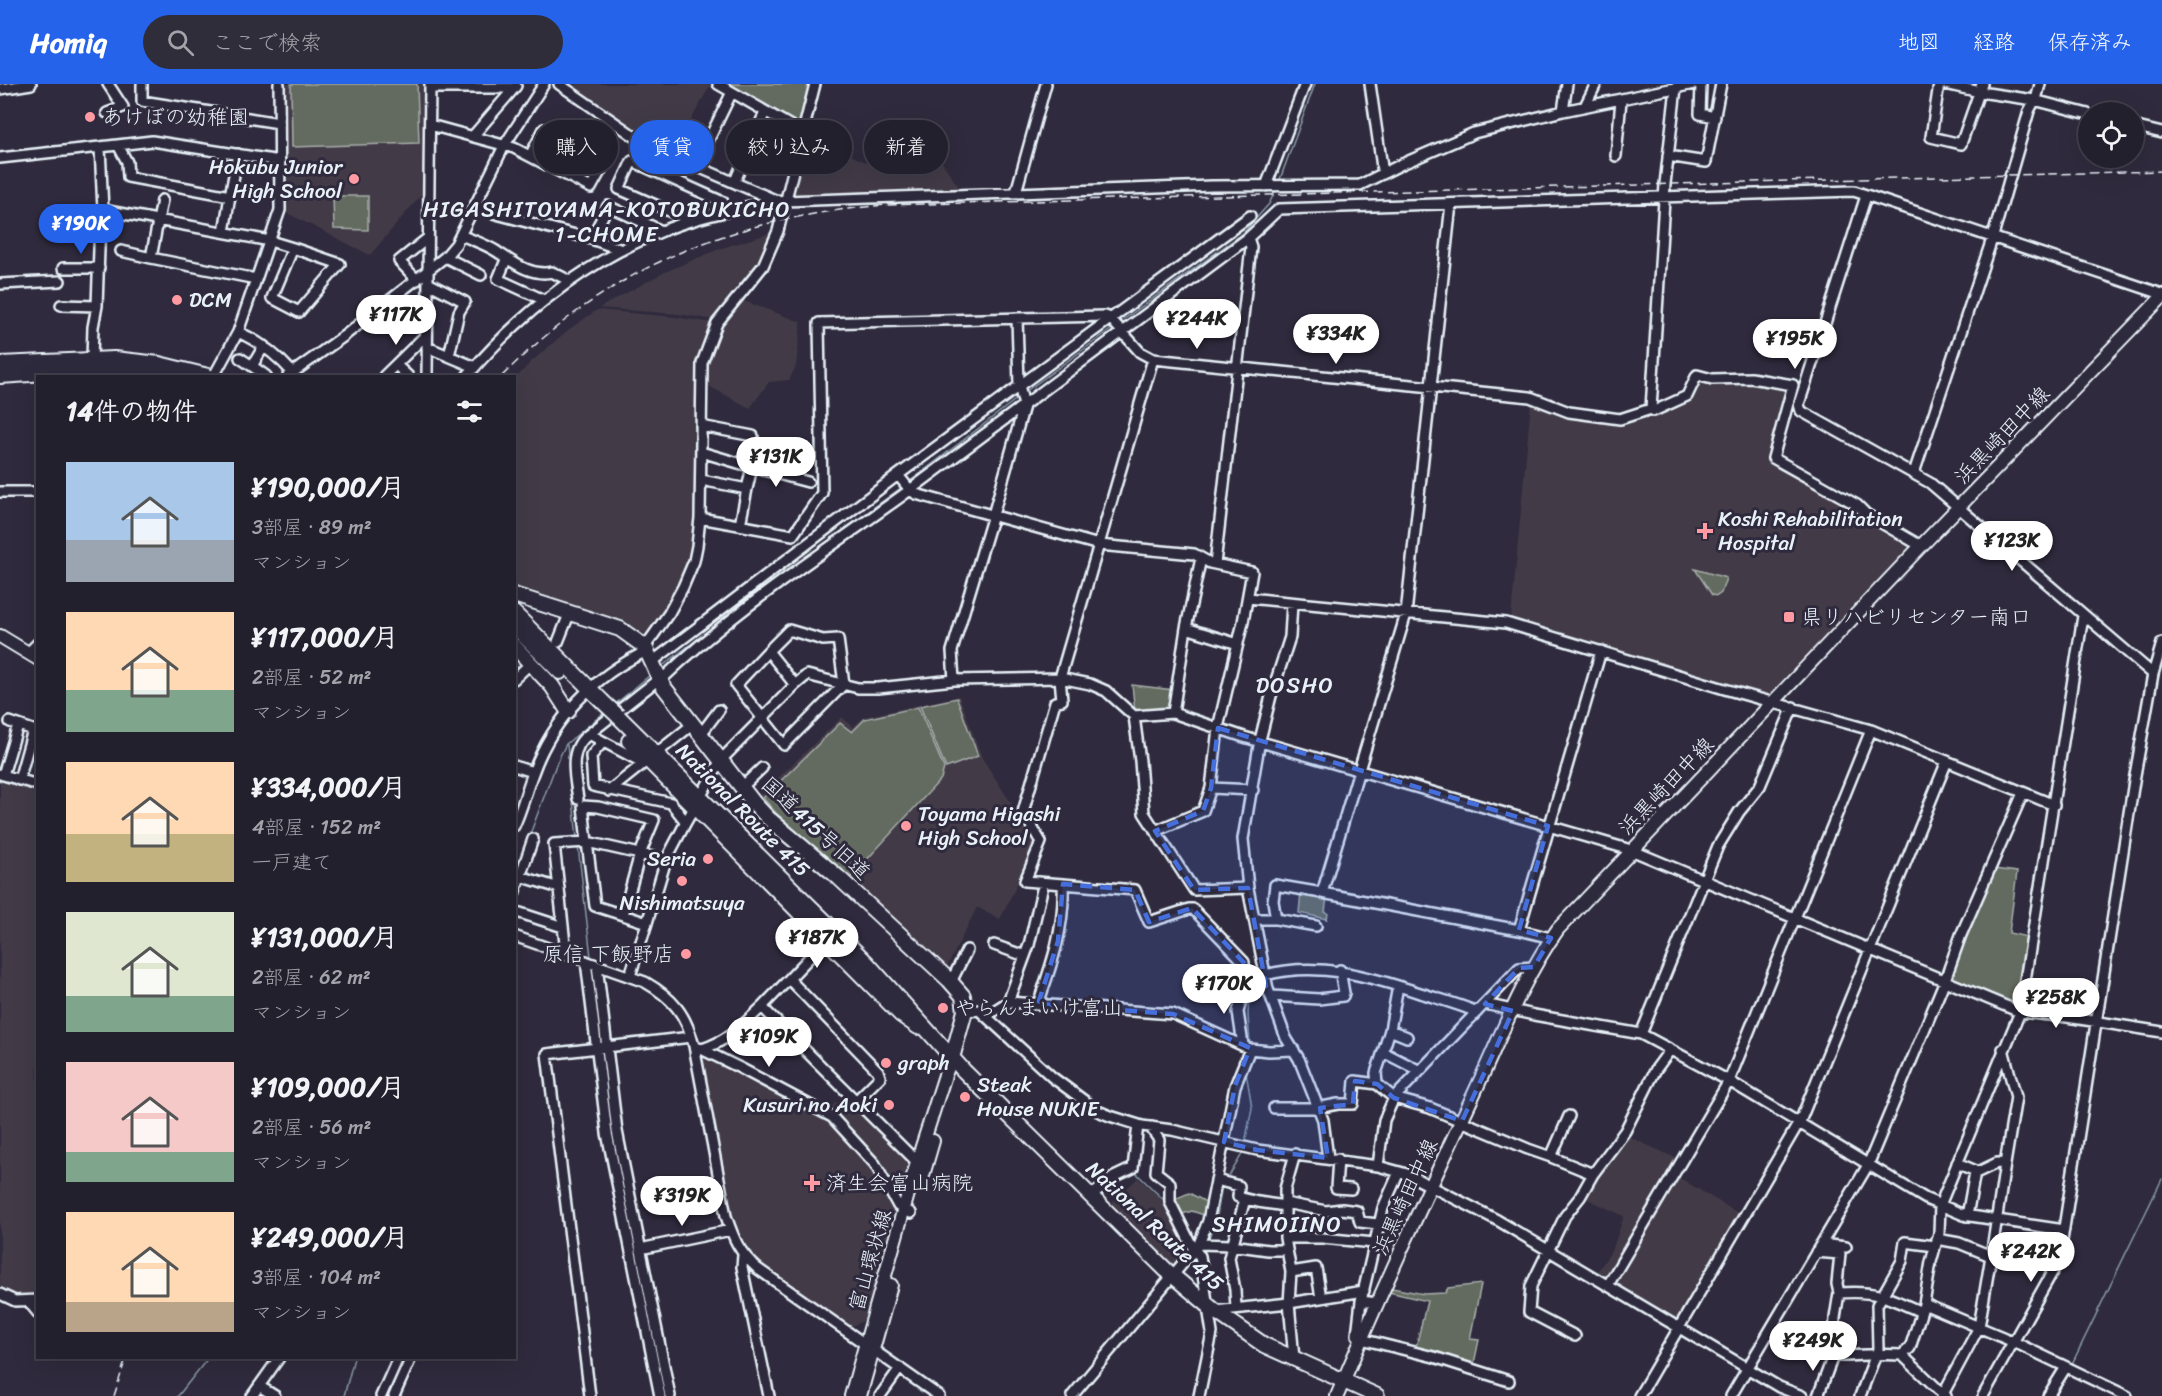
<!DOCTYPE html>
<html lang="ja">
<head>
<meta charset="utf-8">
<style>
	:root { --surface:#23202e; --page:#2f2d3a; --text:#f1f3f6; --muted:#a3a3aa; --line:#403e4a; --accent:#2563eb }
	body { margin:0; font-family:Sriracha,"Klee One",sans-serif; background:var(--page); color:var(--text); height:100vh; display:flex; flex-direction:column; font-size:22px; white-space:nowrap }
	* { box-sizing:border-box; margin:0 }
	p { font-size:20px; color:var(--muted) }
	.icon { flex:none; width:33px; height:33px; fill:none; stroke:currentColor; stroke-width:2; stroke-linecap:round; stroke-linejoin:round }
	.map { position:relative; flex:1; overflow:hidden }
	.details { position:absolute; left:36px; top:291px; width:480px; height:984px; display:flex; flex-direction:column; background:var(--surface); border-radius:0px; box-shadow:0 6px 24px #0002,0 0 0 2px var(--line) }
	.details>* { flex:none }
	.guide { position:absolute; left:534px; top:36px; width:570px; height:54px; display:flex; gap:12px }
	.controls { position:absolute; left:2078px; top:18px; display:grid; gap:12px }
	.controls a { display:grid; place-items:center; width:66px; height:66px; border-radius:50%; background:var(--surface); box-shadow:0 6px 24px #0002,0 0 0 2px var(--line); font-size:30px }
	.price { position:absolute; translate:-50% -51px; padding:0 14px; border-radius:21px; background:#fff; color:#222; font-size:20px; line-height:39px; filter:drop-shadow(0 2px 3px #0008) }
	.price::after { content:''; position:absolute; left:50%; top:36px; width:18px; height:14px; margin-left:-9px; background:inherit; clip-path:polygon(0 0,100% 0,50% 100%) }
	.price.on { background:var(--accent); color:#fff }
	ul { padding:0; list-style:none }
	li { display:flex; align-items:center; gap:18px; height:150px; padding:0 30px }
	li span { display:grid; place-items:center; flex:none; width:168px; height:120px; border-radius:0px; color:#555 }
	li>.icon { margin-inline-start:auto }
	span .icon { width:72px; height:72px; fill:#fffc; stroke-width:1 }
	li b { font-size:26px }
	h2 { display:flex; justify-content:space-between; align-items:center; height:72px; padding:0 30px; font-size:26px }
	.chip { padding:0 21px; border-radius:27px; background:var(--surface); box-shadow:0 6px 24px #0002,0 0 0 2px var(--line); font-size:21px; line-height:54px }
	.chip.on { background:var(--accent); color:#fff }
	header { display:flex; align-items:center; gap:36px; box-sizing:border-box; height:84px; padding:0 30px; background:var(--accent); color:#fff }
	header strong { font-size:28px }
	nav { display:flex; gap:33px; margin-inline-start:auto; font-size:21px }
	.search { width:420px; height:54px; background:var(--page); display:flex; align-items:center; gap:15px; box-sizing:border-box; padding:0 21px; border-radius:33px; color:var(--muted); font-size:22px }
	.map>svg:first-child { display:block }
</style>
</head>
<body>
<header>
<strong>Homiq</strong>
<div class="search"><svg class="icon" aria-label="search" viewBox="0 0 24 24"><circle cx="10" cy="10" r="6"/><path d="M15 15l6 6"/></svg>ここで検索</div>
<nav><a>地図</a><a>経路</a><a>保存済み</a></nav>
</header>
<div class="map">
<svg width="2162" height="1312" viewBox="0 0 2162 1312">
	<rect width="100%" height="100%" fill="#2f2a3d"/>
	<filter id="ink" filterUnits="userSpaceOnUse"><feTurbulence type="fractalNoise" baseFrequency=".0167" numOctaves="2"/><feDisplacementMap in="SourceGraphic" scale="12" xChannelSelector="R" yChannelSelector="G"/><feConvolveMatrix kernelMatrix="1 2 1 2 8 2 1 2 1" color-interpolation-filters="sRGB"/></filter>
	<g filter="url(#ink)">
		<path fill="#433a47" d="M285,0H424L422,110L370,171L285,128Z
			M577,0H711L672,70L643,55L574,6Z
			M806,51L877,83L924,51L962,108L794,115L789,111Z
			M774,148L762,179L715,236L679,230L599,224L665,188L719,165Z
			M741,216L801,238L796,282L789,296L769,298L750,324L705,300L709,273L730,230Z
			M597,226L674,233L713,239L698,280L696,307L695,432L691,475L666,527L644,557L515,506L514,296L531,278L568,246Z
			M1699,296L1751,298L1787,305L1768,376L1852,423L1915,461L1772,612L1511,534L1531,318L1568,333L1621,341L1643,331L1658,330L1690,314Z
			M959,612L982,674L1037,759L1000,835L977,823L945,887L771,729L758,713L842,633L853,643L864,633Z
			M0,693L37,704L38,1211L29,1213H19L0,1205Z
			M705,968L828,1027L834,1020L849,1012L911,1077L865,1236L852,1242L758,1185L732,1150L699,971Z
			M1625,1051L1680,1076L1678,1093L1741,1131L1678,1238L1596,1190L1613,1164L1624,1132L1583,1113L1592,1096Z
			M1138,1094L1167,1119L1191,1163L1178,1180H1168L1109,1121Z"/>
		<path fill="#636a5e" stroke="#a6aeab" stroke-width="1.5" d="M291,0H417L419,59L292,63Z
			M725,0H810L800,39L798,42Z
			M333,112H368V146L334,145Z
			M1695,485L1726,494L1721,509L1717,512L1712,511Z
			M1132,601L1174,606L1171,627L1135,628Z
			M957,614L978,672L946,684L920,622Z
			M918,623L944,684L941,695L850,794L776,729L763,714L840,639L852,648L865,635Z
			M1994,785L2017,788L2009,849L2027,853L2017,921L1951,895V892Z
			M1301,808L1327,813L1325,828L1328,829L1327,835L1299,829Z
			M1189,1109L1208,1119L1204,1131L1192,1127L1179,1131L1175,1119L1177,1114Z
			M1481,1200L1470,1255L1479,1256L1473,1284L1415,1267L1427,1217L1389,1208L1392,1204L1424,1210L1445,1209L1448,1204Z"/>
		<g fill="none" stroke-linecap="round" stroke-linejoin="round">
			<path stroke="#899ba8" stroke-width="1.5" d="M1279,98L1315,0
				M1119,239L1243,149L1269,120L1276,105
				M1025,308L1113,244
				M909,398L1019,313
				M661,583L765,503L902,403
				M614,621L650,591
				M567,661L577,754
				M529,753L557,678L566,660L606,627
				M578,762L591,873
				M514,793L528,757
				M592,884L601,960
				M1249,911L1248,931L1250,960
				M602,968L603,978
				M1245,1059L1252,1024L1246,988L1249,979
				M1135,1088L1166,1118
				M1227,1096C1232,1085 1239,1078 1243,1067
				M1207,1158L1216,1138L1222,1102
				M2071,1282L2162,1095
				M178,1312L208,1274
				M344,1312L354,1274
				M388,1312L405,1274
				M2055,1312L2066,1292"/>
			<g stroke="#e8f1f8" stroke-width="14">
				<path id="minor" d="M142,0V17L279,39
					M559,0L647,61L775,116L785,117L1212,102L1360,101L1402,80L1474,49L1563,27L1694,0
					M718,0L803,49
					M1370,0L1383,90
					M1701,0L1700,30L1715,33
					M1939,0L1931,53L1961,60L1982,0
					M1945,0L1980,8L2034,16L2088,30
					M430,4H514
					M0,5L31,0
					M1585,22L1596,0
					M1563,27L1567,0
					M107,29L123,23L108,0
					M430,41L514,64L591,104L606,77L544,45L530,72
					M2133,42L2162,49
					M473,52L516,2
					M118,61L127,78L128,93L230,112L224,148
					M100,63L152,57L280,77
					M1616,72L1621,16
					M1668,72L1706,78L1721,0
					M0,74L100,63L103,126L100,137L97,222L93,243L92,275
					M696,82L732,8
					M735,97L765,28
					M1266,102L1305,0
					M1016,108L1046,0
					M230,112L238,70
					M1866,112L1799,320L1801,327L1930,399L2153,590
					M1451,120L1406,530L1322,809L1519,846
					M474,124L591,155L622,166
					M103,126L270,157L293,164
					M692,137L619,105L632,77L723,118L726,128
					M66,147L100,148
					M461,151C472,156 485,160 496,167C513,178 531,193 552,188L570,197
					M591,155L608,122L662,147
					M293,164L340,180L299,228L272,214Z
					M121,167L151,174L162,116
					M445,173L481,191
					M151,174L256,195
					M506,176L498,195L544,216
					M63,184H99
					M417,196L399,177L428,154
					M428,199L465,218L459,228L449,272
					M0,200L60,197
					M61,221L97,222
					M238,248C261,258 277,271 293,289
					M427,263L475,283
					M240,274L252,282L264,262
					M396,281L408,292
					M252,282L266,292
					M214,292L238,248L280,126L279,0
					M288,292L344,252L445,173L456,160L504,62L544,0
					M384,292L427,250
					M427,292L430,0
					M467,292C520,230 584,179 660,148C697,132 737,126 775,116
					M1651,325L1654,327L1687,312L1697,291L1712,295L1751,294L1793,301L1773,374L1839,411L1857,421L1866,430L1921,462
					M701,342L753,352
					M701,368L752,383L757,362
					M1914,389L1993,152L2029,27L2037,12L2040,0
					M898,391L910,406L916,410L1099,461L1194,470L1210,479L1252,488L1243,538L1218,644L1211,704L1253,706
					M701,396L747,405L752,383L808,398
					M0,408H38
					M700,434L793,451L822,409L819,239L1105,232L1110,234L1140,268L1153,275L1530,313L1569,328L1620,335L1651,325L1665,100L1676,4
					M740,441L747,405
					M1215,480L1251,163L1248,154L1279,125L1854,107L2162,210
					M1248,514L1506,539L1728,606L1871,646L2054,721
					M1292,519L1290,553L1271,612L1260,656L1243,755L1248,804L1268,905L1286,954L1299,975L1323,1036L1328,1074
					M1186,544L1201,474
					M558,558L570,528
					M645,563L669,529L683,503L694,477L697,462L700,434L702,279L717,239L763,182L778,147L815,0
					M768,567L736,601L784,661L844,600L838,555L823,556L789,546L768,567L795,601
					M28,569L38,559
					M652,578L898,391L1250,132
					M514,595L531,579
					M954,596L952,567L993,431L1024,322L1019,301L1017,234
					M1173,629L1186,544L1238,560
					M1134,632L1173,629L1244,653L1631,766L2020,928L2067,933L2162,948
					M10,638L33,646L19,696
					M589,650L655,598L660,597C736,524 825,468 910,406C1023,323 1135,237 1248,154
					M701,650L719,626
					M602,659L591,672L593,702L671,719L686,738L721,676L795,601L807,591L858,604H878L954,596L1060,594L1090,600L1106,607L1134,632L1140,677L1144,729L1194,806L1248,804
					M514,682L533,688
					M0,690L38,701
					M3,691L18,641
					M742,703L762,684
					M609,707L693,640
					M578,715C575,693 567,665 589,650L638,676
					M514,742C522,725 526,707 533,689C552,635 595,591 647,567
					M1155,747L1203,727L1211,704
					M520,792L559,804
					M1063,800L1025,797L1041,758L1023,728L1055,618L1062,616L1060,594L1153,275
					M514,810L533,755
					M514,827L563,843
					M623,831L647,839L630,892
					M1254,835H1276L1273,817L1275,801L1322,809
					M1276,835L1316,842
					M647,839L666,776L686,738
					M514,852L645,898C673,914 686,930 694,962L726,1132C734,1156 739,1168 758,1185L939,1312
					M1551,854L1519,846L1601,567
					M994,861L1025,872
					M566,869L554,760L587,758L595,822L623,831L640,770L587,758L583,722L598,723L654,736L640,770L666,776
					M586,877L607,1049L660,1312
					M597,881L617,1047L670,1312
					M1265,891C1318,877 1369,892 1420,909C1439,915 1458,920 1477,928
					M789,895L826,856
					M951,898L967,866
					M1272,912L1319,915L1343,912L1344,909L1340,886
					M1008,918L1029,861L1042,806
					M1038,920C1052,880 1065,843 1063,800L1135,806L1149,838L1189,825H1193L1244,878V906L1268,905
					M1485,920L1534,931L1641,950L1729,997L1926,1115L1964,1131L2064,1146
					M965,927L979,926L1052,993L1098,1027L1110,1032L1142,1042L1172,1046L1257,1066L1378,1082L1407,1090L1497,1136L1779,1303L1802,1312
					M986,932L1008,918L1173,930L1250,965L1269,967L1294,966
					M1390,946L1398,902
					M1641,950L1718,762L1739,728L1760,702L1793,623
					M1243,961L1238,928L1244,906
					M699,964L740,984L832,1033L875,1080L898,1122L911,1129
					M702,965C728,957 743,941 762,923L856,1017L880,993L878,987L789,895L762,923
					M1383,968L1390,946L1407,953
					M1377,1000L1376,989L1383,968L1420,987
					M856,1017L917,1078
					M1274,1024H1317L1338,1020H1353L1355,997L1377,1000L1394,1014L1430,1024L1528,1065L1551,1073L1569,1032
					M1152,1043L1153,1047L1159,1056L1156,1088L1170,1099V1118L1194,1166L1200,1172L1212,1249L1199,1312
					M1551,1073L1593,1090L1625,1047L1656,985L1670,966
					M1338,1075L1336,1104L1351,1105
					M1957,1079L1978,1088L1997,1079L2005,1080L2016,1013L2003,965
					M1378,1082L1384,1036L1394,1014L1519,884L1534,883
					M1216,1096L1239,1102L1238,1113L1258,1118L1285,1122
					M1091,1112L1114,1093L1133,1084L1138,1041
					M1285,1119L1326,1127L1342,1125L1357,1127L1360,1138L1378,1140
					M1967,1132L1975,1088
					M1285,1154H1322L1374,1159
					M1937,1155L1959,1159L1991,1172L2005,1080
					M1199,1160L1232,1161L1268,1166H1286
					M1821,1160L1846,1163
					M640,1165L731,1146
					M1816,1168L1840,1170L1837,1200L1839,1209L1835,1234L1833,1272L1818,1312
					M743,1171L742,1183L769,1312
					M1291,1188L1316,1184L1321,1214
					M1608,1201L1729,997L1871,646
					M1839,1209C1876,1206 1888,1213 1921,1228
					M0,1210L15,1217L38,1216
					M28,1217L38,1229
					M1361,1217L1357,1251L1361,1255L1434,1273L1509,1297
					M1377,1219L1361,1217L1383,1124L1399,1088
					M1924,1220L2014,1258L2127,1312
					M1236,1224L1235,1206L1229,1174L1245,1115
					M1215,1227L1289,1219L1364,1207
					M1769,1248L1830,1268L1833,1272C1857,1272 1879,1269 1902,1271L1910,1264L1924,1220L1931,1178L1939,1149L1940,1121L2020,928L2083,532
					M1575,1252L1529,1228L1531,1202L1565,1132L1580,1113L1593,1090
					M1902,1271L1943,1310L1942,1312
					M1294,1275L1289,1219L1291,1188L1285,1154V1105L1295,1070
					M259,1302L275,1312
					M252,1312L279,1274
					M381,1312L398,1274
					M394,1312L411,1274
					M590,1312L547,970L691,953
					M880,1312L900,1284
					M1072,1312L1199,1160L1208,1137L1235,1002L1250,965
					M1639,1312L1801,1035L1947,677
					M1731,1312L1868,1081L1945,896L1961,851L2023,709
					M1860,1312L1878,1265L1877,1221L1902,1177L1905,1158L1935,1162
					M1946,1312L1943,1310L1979,1243L1991,1172
					M1983,1312L2059,1176L2134,697L2153,590L2162,559
					M2048,1312L2066,1283"/>
			</g>
			<g stroke="#e8f1f8" stroke-width="16">
				<path id="major" d="M0,552L38,575
					M921,1098L933,1057
					M851,1312L917,1078L945,991L952,974
					M860,1312L891,1201
					M1337,1312C1379,1212 1425,1114 1471,1016C1498,959 1521,897 1558,845L1921,462L2162,213"/>
			</g>
			<g stroke="#e8f1f8" stroke-width="18">
				<path id="highway" d="M0,280L114,275L159,280L208,292
					M0,292L105,285L167,292
					M514,511L620,545L645,563L663,602L754,719L768,734L838,793L949,896L963,912L965,927L952,974
					M514,529L602,617
					M514,542L560,588
					M514,562L552,602L568,627
					M618,632L867,879L964,987L1166,1186L1215,1227L1264,1261L1377,1312
					M629,657L901,931L918,943"/>
			</g>
			<use href="#minor" stroke="#2f2a3d" stroke-width="9"/>
			<use href="#major" stroke="#2f2a3d" stroke-width="12"/>
			<use href="#highway" stroke="#2f2a3d" stroke-width="14"/>
			<path stroke="#e8f1f8" stroke-width="1.5" stroke-dasharray="9 4.5" stroke-linecap="butt" d="M502,292C613,181 730,134 886,121L2162,87
				M114,1312L126,1274"/>
			<g stroke="#e8f1f8" stroke-width="18" stroke-linecap="butt">
				<path id="highway-bridge" d="M602,617L618,632"/>
			</g>
			<use href="#highway-bridge" stroke="#2f2a3d" stroke-width="14"/>
		</g>
	</g>
	<path fill="#466fde" fill-opacity="0.2" stroke="#466fde" stroke-width="4.5" stroke-dasharray="12 8" stroke-linejoin="round" d="M1218,644L1548,742L1519,846L1551,854L1534,883L1519,884L1485,920L1513,927L1462,1037L1394,1014L1377,1000L1355,997L1353,1020L1320,1024L1328,1074L1257,1066L1224,1058L1235,1002L1250,964L1173,930L1038,920L1058,857L1063,800L1135,806L1149,838L1192,824L1266,902L1248,804L1194,806L1155,747L1203,727L1211,704Z"/>
	<g fill="#ff9aa2" stroke="#2f2a3d" stroke-width="2">
		<circle cx="90" cy="33" r="6"/>
		<circle cx="354" cy="95" r="6"/>
		<circle cx="177" cy="216" r="6"/>
		<path d="M1702 438h6v6h6v6h-6v6h-6v-6h-6v-6h6z"/>
		<rect x="1783" y="527" width="12" height="12" rx="3"/>
		<circle cx="906" cy="742" r="6"/>
		<circle cx="708" cy="775" r="6"/>
		<circle cx="682" cy="797" r="6"/>
		<circle cx="686" cy="870" r="6"/>
		<circle cx="943" cy="924" r="6"/>
		<circle cx="886" cy="979" r="6"/>
		<circle cx="965" cy="1013" r="6"/>
		<circle cx="889" cy="1021" r="6"/>
		<path d="M809 1090h6v6h6v6h-6v6h-6v-6h-6v-6h6z"/>
	</g>
	<g text-anchor="middle" stroke-width="6" stroke-linejoin="round" paint-order="stroke">
		<g font-size="21" fill="#e8f1f8" stroke="#2f2a3d" text-anchor="start">
			<text x="102" y="40">あけぼの幼稚園</text>
			<text x="342" y="90" text-anchor="end">Hokubu Junior<tspan x="342" dy="24">High School</tspan></text>
			<text x="189" y="223">DCM</text>
			<text x="1718" y="442">Koshi Rehabilitation<tspan x="1718" dy="24">Hospital</tspan></text>
			<text x="1801" y="540">県リハビリセンター南口</text>
			<text x="918" y="737">Toyama Higashi<tspan x="918" dy="24">High School</tspan></text>
			<text x="696" y="782" text-anchor="end">Seria</text>
			<text x="682" y="826" text-anchor="middle">Nishimatsuya</text>
			<text x="674" y="877" text-anchor="end">原信 下飯野店</text>
			<text x="955" y="931">やらんまいけ富山</text>
			<text x="898" y="986">graph</text>
			<text x="977" y="1008">Steak<tspan x="977" dy="24">House NUKIE</tspan></text>
			<text x="877" y="1028" text-anchor="end">Kusuri no Aoki</text>
			<text x="826" y="1106">済生会富山病院</text>
		</g>
		<g font-size="21" fill="#e8f1f8" stroke="#2f2a3d">
			<text transform="translate(2002 351) rotate(-46)" y="7">浜黒崎田中線</text>
			<text transform="translate(1666 702) rotate(-46)" y="7">浜黒崎田中線</text>
			<text transform="translate(743 726) rotate(45)" y="7">National Route 415</text>
			<text transform="translate(816 744) rotate(43)" y="7">国道415号旧道</text>
			<text transform="translate(1405 1113) rotate(-65)" y="7">浜黒崎田中線</text>
			<text transform="translate(1155 1142) rotate(43)" y="7">National Route 415</text>
			<text transform="translate(870 1176) rotate(-74)" y="7">富山環状線</text>
		</g>
		<g font-size="22" letter-spacing="1.5" fill="#e8f1f8" stroke="#2f2a3d">
			<text x="607" y="133">HIGASHITOYAMA-KOTOBUKICHO<tspan x="607" dy="25">1-CHOME</tspan></text>
			<text x="1295" y="609">DOSHO</text>
			<text x="1277" y="1148">SHIMOIINO</text>
		</g>
	</g>
</svg>
<div class="controls">
<a><svg class="icon" aria-label="locate" viewBox="0 0 24 24"><circle cx="12" cy="12" r="6"/><path d="M12 2v4M12 18v4M2 12h4M18 12h4"/></svg></a>
</div>
<b class="price on" style="left:81px;top:171px">¥190K</b>
<b class="price" style="left:396px;top:262px">¥117K</b>
<b class="price" style="left:1197px;top:266px">¥244K</b>
<b class="price" style="left:1336px;top:281px">¥334K</b>
<b class="price" style="left:1795px;top:286px">¥195K</b>
<b class="price" style="left:776px;top:404px">¥131K</b>
<b class="price" style="left:2012px;top:488px">¥123K</b>
<b class="price" style="left:817px;top:885px">¥187K</b>
<b class="price" style="left:1224px;top:931px">¥170K</b>
<b class="price" style="left:2056px;top:945px">¥258K</b>
<b class="price" style="left:769px;top:984px">¥109K</b>
<b class="price" style="left:682px;top:1143px">¥319K</b>
<b class="price" style="left:2031px;top:1199px">¥242K</b>
<b class="price" style="left:1813px;top:1288px">¥249K</b>
<div class="guide">
<a class="chip">購入</a>
<a class="chip on">賃貸</a>
<a class="chip">絞り込み</a>
<a class="chip">新着</a>
</div>
<section class="details">
<h2>14件の物件<svg class="icon" aria-label="filters" viewBox="0 0 24 24"><path d="M4 7h16M4 17h16"/><circle cx="9" cy="7" r="2"/><circle cx="15" cy="17" r="2"/></svg></h2>
<ul>
<li><span style="background:linear-gradient(#a9c7e8 65%,#9aa5b1 0)"><svg class="icon" aria-label="home" viewBox="0 0 24 24"><path d="M3 11l9-7 9 7M6 9v11h12V9"/></svg></span><div><b>¥190,000/月</b><p>3部屋 · 89 m²</p><p>マンション</p></div></li>
<li><span style="background:linear-gradient(#ffd9b3 65%,#7fa58c 0)"><svg class="icon" aria-label="home" viewBox="0 0 24 24"><path d="M3 11l9-7 9 7M6 9v11h12V9"/></svg></span><div><b>¥117,000/月</b><p>2部屋 · 52 m²</p><p>マンション</p></div></li>
<li><span style="background:linear-gradient(#ffd9b3 60%,#c2b280 0)"><svg class="icon" aria-label="home" viewBox="0 0 24 24"><path d="M3 11l9-7 9 7M6 9v11h12V9"/></svg></span><div><b>¥334,000/月</b><p>4部屋 · 152 m²</p><p>一戸建て</p></div></li>
<li><span style="background:linear-gradient(#dfe7d0 70%,#7fa58c 0)"><svg class="icon" aria-label="home" viewBox="0 0 24 24"><path d="M3 11l9-7 9 7M6 9v11h12V9"/></svg></span><div><b>¥131,000/月</b><p>2部屋 · 62 m²</p><p>マンション</p></div></li>
<li><span style="background:linear-gradient(#f6c9c9 75%,#7fa58c 0)"><svg class="icon" aria-label="home" viewBox="0 0 24 24"><path d="M3 11l9-7 9 7M6 9v11h12V9"/></svg></span><div><b>¥109,000/月</b><p>2部屋 · 56 m²</p><p>マンション</p></div></li>
<li><span style="background:linear-gradient(#ffd9b3 75%,#b9a48a 0)"><svg class="icon" aria-label="home" viewBox="0 0 24 24"><path d="M3 11l9-7 9 7M6 9v11h12V9"/></svg></span><div><b>¥249,000/月</b><p>3部屋 · 104 m²</p><p>マンション</p></div></li>
</ul>
</section>
</div>
</body>
</html>
